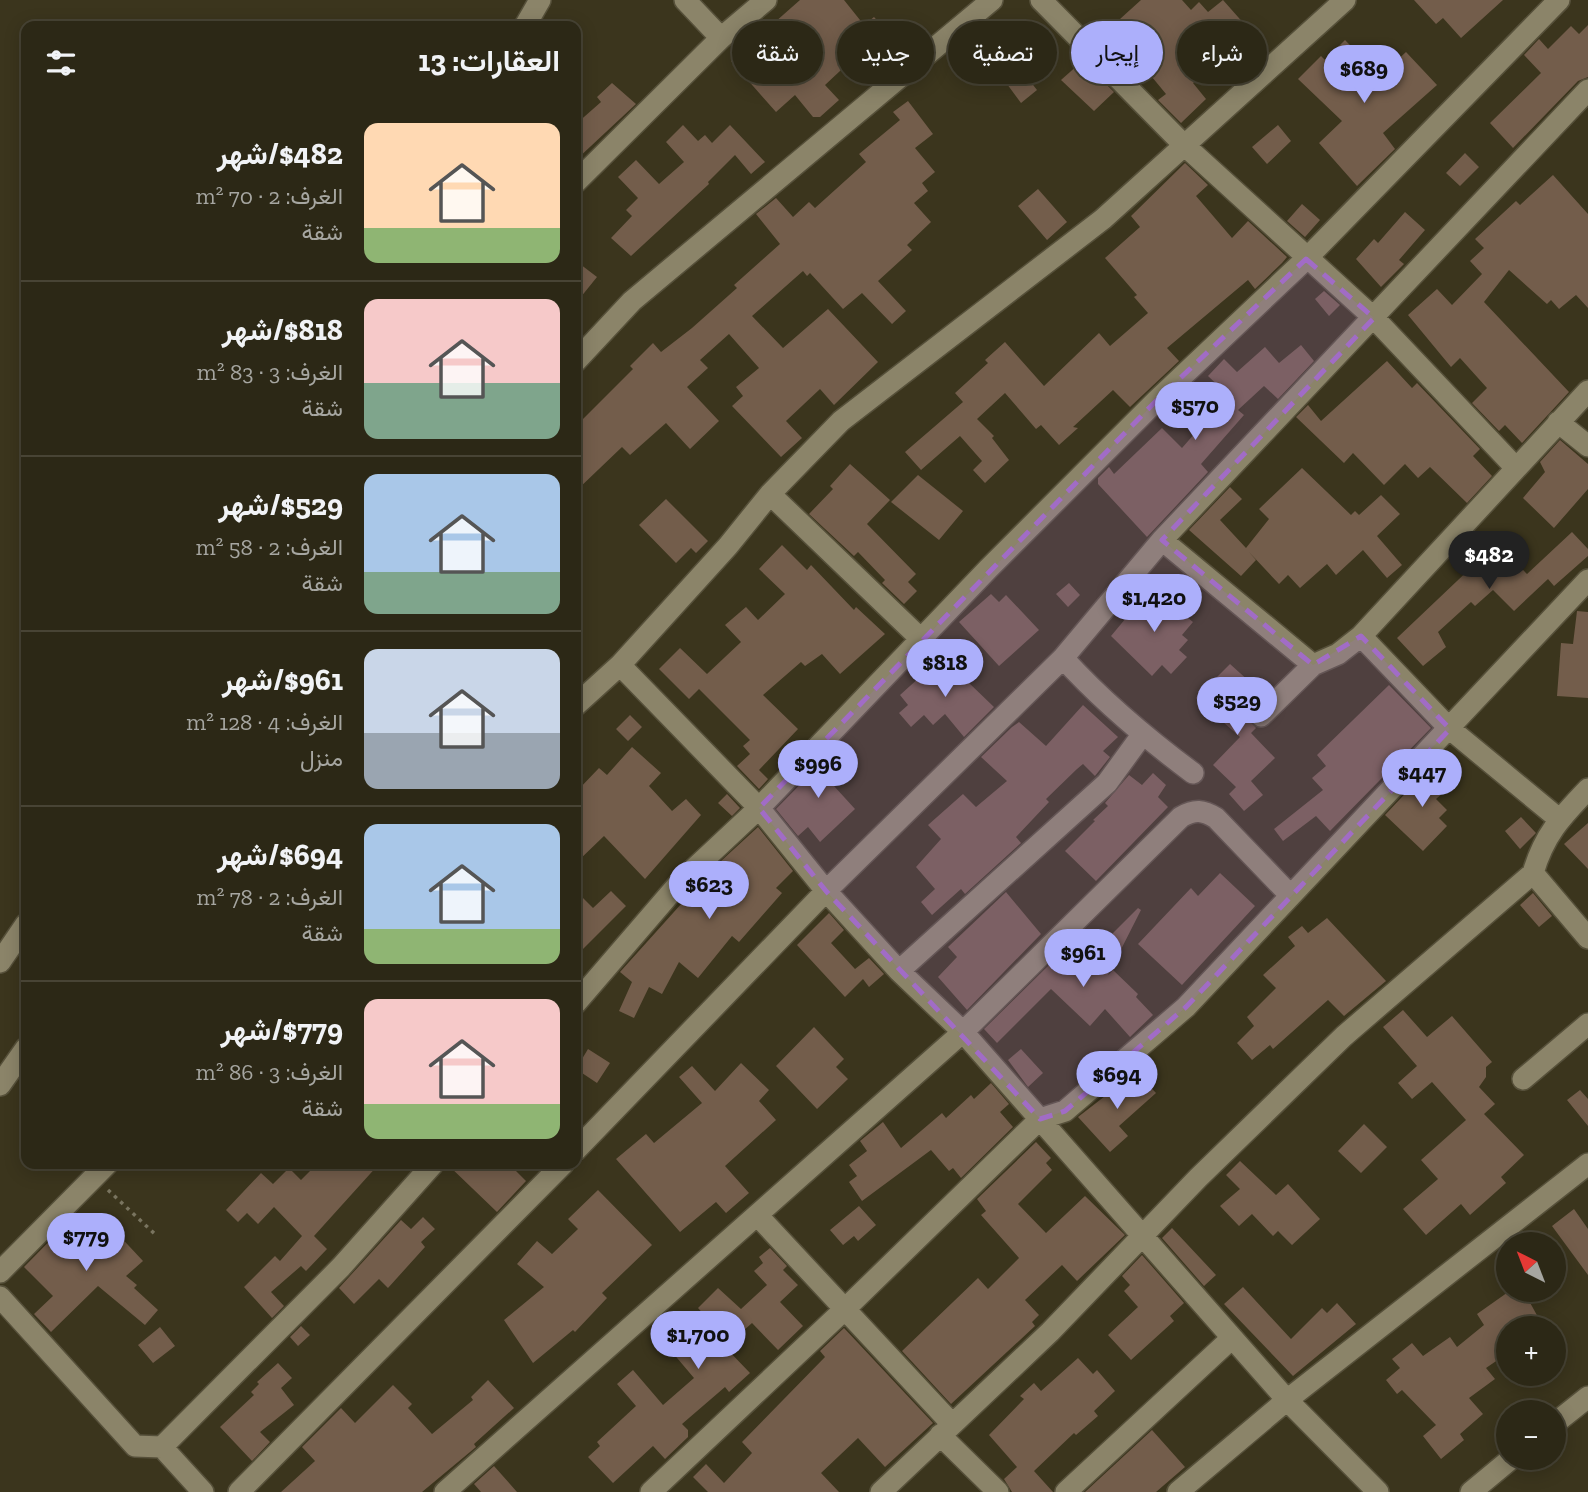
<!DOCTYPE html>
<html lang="ar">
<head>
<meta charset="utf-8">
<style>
	:root { --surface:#2c2816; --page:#34301f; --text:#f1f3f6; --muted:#a6a6a1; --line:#484435; --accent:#acaffb }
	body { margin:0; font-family:"Zilla Slab",Vazirmatn,serif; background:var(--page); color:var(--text); direction:rtl; height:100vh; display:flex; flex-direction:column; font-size:26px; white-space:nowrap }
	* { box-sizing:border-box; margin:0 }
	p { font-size:23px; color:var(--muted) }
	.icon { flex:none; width:38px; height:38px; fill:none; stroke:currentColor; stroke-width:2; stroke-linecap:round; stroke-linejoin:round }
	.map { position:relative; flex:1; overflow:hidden; direction:ltr }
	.drawer { position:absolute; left:21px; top:21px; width:560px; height:1148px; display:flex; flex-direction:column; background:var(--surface); border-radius:14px; box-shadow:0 4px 18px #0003,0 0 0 2px var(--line); direction:rtl }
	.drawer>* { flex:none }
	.banner { position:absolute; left:602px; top:21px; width:665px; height:63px; direction:rtl; display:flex; gap:14px }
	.needle { width:46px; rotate:318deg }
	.tools { position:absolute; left:1496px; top:1232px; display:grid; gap:14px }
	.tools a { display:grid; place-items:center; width:70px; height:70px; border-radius:50%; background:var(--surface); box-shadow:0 4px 18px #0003,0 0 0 2px var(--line); font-size:35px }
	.price { position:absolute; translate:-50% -60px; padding:0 16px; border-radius:24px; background:var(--accent); color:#111; font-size:23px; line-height:46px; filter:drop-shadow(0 2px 4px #0008) }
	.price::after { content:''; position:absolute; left:50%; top:42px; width:21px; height:16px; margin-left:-10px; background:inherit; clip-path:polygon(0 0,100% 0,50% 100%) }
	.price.active { background:#222; color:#fff }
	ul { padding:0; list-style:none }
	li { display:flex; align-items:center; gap:21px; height:175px; padding:0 21px }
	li+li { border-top:2px solid var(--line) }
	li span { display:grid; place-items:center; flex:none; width:196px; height:140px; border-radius:14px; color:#555 }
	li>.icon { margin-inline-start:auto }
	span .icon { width:84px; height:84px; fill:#fffc; stroke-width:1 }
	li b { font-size:30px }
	h2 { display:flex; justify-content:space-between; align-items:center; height:84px; padding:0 21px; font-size:30px }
	.pill { padding:0 24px; border-radius:32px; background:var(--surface); box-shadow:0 4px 18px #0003,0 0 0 2px var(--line); font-size:24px; line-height:63px }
	.pill.active { background:var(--accent); color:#111 }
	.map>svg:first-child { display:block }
</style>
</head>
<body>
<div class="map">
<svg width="1588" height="1492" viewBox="0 0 1588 1492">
	<rect width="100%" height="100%" fill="#3b351d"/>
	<path fill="#735d4b" d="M800,0H844L864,25L874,17L885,29L825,85L839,100L820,117H813L795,95L776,112L731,61Z
		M1141,0H1182L1191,10L1199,2L1208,12L1223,0L1246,26L1217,52L1222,57L1193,83L1206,99L1181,123L1158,100L1166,94L1133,54L1126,61L1113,45L1129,30L1120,19Z
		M1414,0H1503L1461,38L1443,18L1436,24Z
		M1588,25V77L1578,81L1513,148L1490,123L1541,73L1524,55L1539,39L1548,49L1571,26L1579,34Z
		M1345,40L1380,76L1406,52L1437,85L1383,133L1395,149L1357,186L1319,143L1342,121L1298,79L1321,56L1325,60Z
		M1079,64L1096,83L1101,79L1114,92L1094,111L1061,80Z
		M1023,72L1037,90L1021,103L1007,84Z
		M612,83L636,104L576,160V124L601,102L597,97Z
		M908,101L933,134L915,148L935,172L922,183L928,191L914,203L931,222L907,245L912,250L878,281L906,311L892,324L862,293L843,309L810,273L807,276L803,271L752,316L783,348L828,309L878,362L834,405L820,389L786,421L802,438L781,457L732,406L743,396L736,387L759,368L729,334L700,360L708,368L687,387L719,421L690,449L666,423L630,455L622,447L576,491V426L633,369L630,366L653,343L661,352L692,328L737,288L734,285L780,244L756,214L776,198L793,217L809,202L815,208L866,162L859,154L900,120L893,112Z
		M683,125L698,141L705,135L712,143L730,125L765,162L751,174L735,155L708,182L709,184L631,256L611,238L632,216L626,210L638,198L618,177L636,160L659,184L684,162L666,142Z
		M1278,125L1291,141L1267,164L1252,147Z
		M1465,153L1479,167L1460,186L1446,173Z
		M1185,163L1208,185L1196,196L1232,238L1248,221L1287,257L1282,263L1255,289L1248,280L1167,348L1179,361L1130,407L1113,390L1073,427L1078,428L1059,445L1041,425L1036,429L1005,393L977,419L994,436L992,438L1009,460L985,483L973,470L982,461L960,436L921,470L905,452L963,402L955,393L988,363L985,360L1005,342L1044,386L1099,333L1110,346L1148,313L1134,297L1137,295L1105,258L1140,227L1131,216Z
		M1553,175L1588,214V308L1576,295L1559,309L1551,300L1547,304L1509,270L1484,302L1569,392L1522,443L1505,425L1499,431L1472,403L1487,388L1460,358L1451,367L1408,315L1437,289L1452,305L1482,274L1470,261L1484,248L1475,239L1516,201L1520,205Z
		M1038,189L1067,222L1047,240L1018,206Z
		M1302,204L1320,220L1305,237L1287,221Z
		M1405,212L1425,230L1399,260L1404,264L1381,287L1356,259L1374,239L1378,243Z
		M576,261L597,277L576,303Z
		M1324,291L1340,305L1329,316L1315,299Z
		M1301,345L1314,361L1278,399L1264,386L1238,410L1244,415L1201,464L1208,472L1147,537L1098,484V478L1109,467L1114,474L1162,428L1182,448L1228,395L1208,376L1224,359L1237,372L1265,347L1279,363Z
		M1387,361L1412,388L1417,383L1480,449L1473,456L1492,476L1467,503L1430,467L1418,478L1405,464L1384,485L1353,453L1344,463L1296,417L1308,405L1321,421Z
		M1560,440L1588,464V489L1554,528L1523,498L1545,472L1540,462Z
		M850,464L890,500L867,524L916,574L908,582L917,591L904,604L882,583L885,580L858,552L854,556L809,514L833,489L830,486Z
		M1302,468L1351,515L1355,511L1359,515L1381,495L1400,514L1377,536L1402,565L1387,578L1363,550L1336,575L1327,564L1300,588L1288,575L1279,584L1249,552L1256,560L1241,576L1189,530L1230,487L1242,499L1220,520L1246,548L1269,519L1259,509Z
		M918,475L963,511L939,540L891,502Z
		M666,499L708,541L696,553L691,548L676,563L639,525Z
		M1572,532L1588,549V556L1554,586L1548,579L1514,611L1493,590L1475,606L1471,602L1438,632L1446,647L1423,666L1397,638L1497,543L1527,574Z
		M782,545L807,570L811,565L854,610L856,607L885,634L840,674L822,654L805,666L801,662L763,695L798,729L759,770L768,779L759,789L737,766L750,754L743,746L750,740L699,689L689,699L659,669L680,648L707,674L741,642L725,625L746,607L758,620L785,594L759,569Z
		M1069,583L1080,595L1068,607L1056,594Z
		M1151,588L1193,622L1182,635L1188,640L1179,650L1187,657L1171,674L1162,665L1152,676L1111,636Z
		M991,594L999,602L1006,595L1039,630L999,666L959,622Z
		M1577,611L1588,612V698L1557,696L1561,643L1573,644Z
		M942,657L994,707L964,737L945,714L933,725L924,715L911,727L899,713L908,705L900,695Z
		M1230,664L1250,682L1233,700L1256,728L1251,733L1275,758L1251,781L1263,795L1244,811L1229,794L1236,787L1213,765L1240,737L1196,698Z
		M1389,685L1431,728L1330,831L1316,816L1283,841L1274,829L1323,790L1312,778L1326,766L1317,755Z
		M1083,705L1118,737L1103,751L1110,757L1095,776L1083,764L1077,769L1046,799L1049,802L1016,837L1021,843L965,894L961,889L932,915L921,902L935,889L916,867L941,839L928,825L963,794L976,807L1007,781L981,757L1012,727L1019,722L1046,746Z
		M630,715L642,727L628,741L616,729Z
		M632,747L661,773L649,786L672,811L686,799L701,815L645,879L604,836L576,863V792L599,768L607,775Z
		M833,751L851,769L834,786L855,809L820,842L808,827L798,836L776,809Z
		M1432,765L1451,786L1436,799L1447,810L1439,818L1447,826L1423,851L1385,815Z
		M1153,773L1166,785L1158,797L1168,807L1096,881L1065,851L1095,821L1093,820L1108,806L1105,803L1129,775L1142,785Z
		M727,794L740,808L732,816L718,803Z
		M1521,817L1536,833L1520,849L1505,831Z
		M1588,823V869L1564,844Z
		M758,827L793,871L776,888L782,893L739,942L732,936L698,978L679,962L662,994L649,987L634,1018L619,1011L632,982L620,972L691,893L707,911L739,879L721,861Z
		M1220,873L1255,906L1182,985L1138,944L1191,888L1198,896Z
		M576,891L593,908L611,891L626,906L576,956Z
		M1006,892L1041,934L967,1010L938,977L957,957L948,947Z
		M1533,893L1552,916L1539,927L1520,905Z
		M1138,908L1141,910L1108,975L1113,970L1138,994L1136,997L1153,1015L1130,1037L1105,1009L1090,1026L1051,989L997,1043L984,1029L1055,959L1067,972L1106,932L1110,936Z
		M829,913L844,930L831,943L855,969L869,958L884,974L869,987L863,979L845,997L797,945Z
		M1327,918L1386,981L1344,1016L1328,1000L1273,1049L1270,1045L1252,1060L1237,1043L1254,1026L1247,1017L1276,988L1263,975L1295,946L1288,937L1302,926L1308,933Z
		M1403,1010L1427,1037L1452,1016L1492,1062L1486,1067V1077L1479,1087L1495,1104L1484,1114L1524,1155L1501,1177L1506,1183L1470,1215L1461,1204L1426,1235L1403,1209L1438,1179L1421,1160L1466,1120L1432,1082L1412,1099L1398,1083L1417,1066L1383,1027Z
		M814,1027L844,1059L836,1067L848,1079L817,1109L776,1066Z
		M588,1049L610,1063L597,1083L576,1069Z
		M1021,1049L1043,1073L1028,1087L1008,1060Z
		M741,1063L769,1090L759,1101L776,1120L725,1166L749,1193L726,1213L716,1202L680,1232L616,1159L646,1134L654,1143L702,1103L679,1077L692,1066L715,1091Z
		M1136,1072L1156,1093L1119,1126L1128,1136L1110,1152L1078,1117Z
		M991,1083L1009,1104L1000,1112L1013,1127L961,1178L953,1168L949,1171L931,1150L862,1201L849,1182L857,1176L849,1165L867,1151L860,1141L883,1122L901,1148L942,1113L946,1118L971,1095L974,1099Z
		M1580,1090L1588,1099V1126L1567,1100Z
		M1364,1124L1387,1147L1361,1173L1338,1151Z
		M1036,1142L1051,1158L1046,1163L1052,1170L1018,1204L1046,1233L1085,1196L1125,1235L1077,1281L1062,1265L1025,1300L1039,1315L1032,1322L1035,1326L951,1404L902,1351L978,1278L988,1289L1019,1258L981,1215L986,1211L977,1199Z
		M1240,1161L1276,1195L1288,1184L1320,1219L1292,1245L1278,1231L1273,1236L1252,1214L1239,1226L1220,1206L1240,1189L1226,1175Z
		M317,1164H379L314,1236L327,1249L306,1271L301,1266L271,1292L284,1306L272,1318L244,1287L275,1256L280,1261L302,1236L274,1207L258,1224L247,1213L238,1222L226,1210L261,1173L273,1184L289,1168L301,1180Z
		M447,1164H509L526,1181L497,1212Z
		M598,1190L652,1245L602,1293L607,1298L575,1332L573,1330L533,1363L504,1320L544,1287L517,1264L537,1241L552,1254L578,1229L568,1219Z
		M859,1206L876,1225L858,1241L854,1236L843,1245L830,1230Z
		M1574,1209L1588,1229V1275L1552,1226Z
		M76,1214L103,1241L115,1231L143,1261L126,1276L137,1285L134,1288L158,1310L145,1325L98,1286L51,1332L34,1314L53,1296L24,1267Z
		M423,1217L435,1229L421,1242L425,1247L388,1288L379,1279L354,1304L339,1288L401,1220L411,1229Z
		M1172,1228L1216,1275L1204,1286L1162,1238Z
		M770,1248L787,1266L783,1270L798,1285L780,1302L803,1326L778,1350L752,1323L725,1347L750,1373L729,1392L725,1387L682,1424L688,1430V1437L665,1459L653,1446L613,1483L588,1457L600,1446L597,1442L636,1406L617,1384L633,1370L663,1405L694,1378L672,1352L707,1318L698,1308L718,1288L741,1309L767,1285L754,1271L763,1263L759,1257Z
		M1142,1255L1184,1303L1170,1316L1174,1321L1131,1360L1108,1335L1138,1307L1124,1291L1130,1285L1122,1276Z
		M1243,1287L1291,1339L1322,1308L1327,1313L1337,1303L1356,1324L1293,1376L1224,1304Z
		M1511,1290H1523L1544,1328H1508V1353L1486,1368L1495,1379L1469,1398L1483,1414L1460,1434L1464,1440L1441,1459L1423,1436L1436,1425L1402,1390L1397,1394L1386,1380L1400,1368L1392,1359L1412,1343L1423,1356L1450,1337L1457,1347L1484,1325L1477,1314Z
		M301,1326L310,1335L298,1346L290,1337Z
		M160,1327L175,1346L153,1363L138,1345Z
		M844,1328L933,1423L885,1467L858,1438L821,1473L839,1492H708L693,1477L706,1464L724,1483L752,1453L742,1442L825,1357L820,1351Z
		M1078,1358L1093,1374L1097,1370L1115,1391L1094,1411L1098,1416L1076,1435L1074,1433L1034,1471L1053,1492H1012L1004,1479L1017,1467L989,1435L1024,1399L1020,1396L1034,1383L1041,1391Z
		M278,1363L292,1378L281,1388L294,1405L260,1432L270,1442L252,1461L220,1427L254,1395L251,1392L259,1384L257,1382Z
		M488,1380L514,1408L474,1444L476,1447L422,1492H281L315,1461L302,1447L341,1408L355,1423L393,1385L412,1404L408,1408L432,1434L473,1400L471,1397Z
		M1152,1430L1185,1467L1156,1492H1085Z
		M494,1466L517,1492H481L474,1484Z"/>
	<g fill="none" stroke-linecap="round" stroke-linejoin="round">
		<g stroke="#56503a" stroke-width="24">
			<path id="street" d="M685,0L721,38
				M1041,0L1183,144L1374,318L1516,468
				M525,26L540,0
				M576,182L721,38L766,0
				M576,361L632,301L992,0
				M1558,422L1588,446
				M770,494L922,640
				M1162,540L1313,665
				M1361,636L1450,729L1559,819
				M1063,658C1103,702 1146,738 1193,773
				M620,665L759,808L826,891L899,971L963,1032L1287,1400L1378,1492
				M576,705L620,665L728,546L770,494L841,421L1103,219L1345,0
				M1261,716L1313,665L1338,654L1361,636L1588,391
				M1588,789C1561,817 1544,835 1533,873L1588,938
				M0,962L26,924
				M899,971L1107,783L1142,735
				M576,1003L681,881L759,808L988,569L1156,401L1306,259L1559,0
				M1523,1079L1588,1024
				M0,1085L26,1048
				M576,1150L826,891L1063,658L1162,540L1588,90
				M758,1216L952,1424
				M0,1272L107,1164
				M0,1297L135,1446L162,1447L203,1492
				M1554,1424L1588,1397
				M940,1435L998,1492
				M162,1447L341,1267L433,1164
				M239,1492L563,1164
				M445,1492L963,1032L1181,817C1195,809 1203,810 1216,818L1290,895
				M651,1492L845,1309L1040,1119L1065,1111L1186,1007L1588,580
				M881,1492L1050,1332L1198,1178L1344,1036L1533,873
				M1066,1492L1232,1338
				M1178,1492L1287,1400L1588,1164
				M1471,1492L1512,1458"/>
		</g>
		<path stroke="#79745f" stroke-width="3.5" stroke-dasharray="3.5 5" stroke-linecap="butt" d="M108,1190L157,1236"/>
		<use href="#street" stroke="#8b8469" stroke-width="21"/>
	</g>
	<path fill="#a16cc6" fill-opacity="0.2" stroke="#a16cc6" stroke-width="5" stroke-dasharray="14 9" stroke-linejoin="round" d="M1306,259L1374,318L1162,540L1313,665L1361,636L1450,729L1186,1007L1065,1111L1040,1119L826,891L759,808L1156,401Z"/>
</svg>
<div class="tools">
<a><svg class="needle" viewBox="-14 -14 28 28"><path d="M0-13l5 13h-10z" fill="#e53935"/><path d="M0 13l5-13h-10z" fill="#a6a6a1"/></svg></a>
<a>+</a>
<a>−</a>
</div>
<b class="price" style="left:1364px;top:105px">$689</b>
<b class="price" style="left:1195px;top:442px">$570</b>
<b class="price active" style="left:1489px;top:591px">$482</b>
<b class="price" style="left:1154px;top:634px">$1,420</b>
<b class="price" style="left:945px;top:699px">$818</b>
<b class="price" style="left:1237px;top:737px">$529</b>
<b class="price" style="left:818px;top:800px">$996</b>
<b class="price" style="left:1422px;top:809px">$447</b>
<b class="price" style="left:709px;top:921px">$623</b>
<b class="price" style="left:1083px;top:989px">$961</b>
<b class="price" style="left:1117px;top:1111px">$694</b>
<b class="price" style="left:86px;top:1273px">$779</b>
<b class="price" style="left:698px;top:1371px">$1,700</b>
<div class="banner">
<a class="pill">شراء</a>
<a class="pill active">إيجار</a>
<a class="pill">تصفية</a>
<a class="pill">جديد</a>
<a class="pill">شقة</a>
</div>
<section class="drawer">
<h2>العقارات: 13<svg class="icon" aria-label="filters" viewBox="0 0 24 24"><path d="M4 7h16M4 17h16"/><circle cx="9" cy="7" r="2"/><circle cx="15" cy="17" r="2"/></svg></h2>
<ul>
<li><span style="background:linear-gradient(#ffd9b3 75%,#8fb573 0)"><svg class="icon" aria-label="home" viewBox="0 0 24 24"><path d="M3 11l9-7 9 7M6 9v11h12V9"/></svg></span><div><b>$482/شهر</b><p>الغرف: 2 · 70 m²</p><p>شقة</p></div></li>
<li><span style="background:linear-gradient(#f6c9c9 60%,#7fa58c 0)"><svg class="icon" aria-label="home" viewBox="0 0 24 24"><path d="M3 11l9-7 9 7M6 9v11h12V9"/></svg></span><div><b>$818/شهر</b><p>الغرف: 3 · 83 m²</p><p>شقة</p></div></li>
<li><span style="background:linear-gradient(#a9c7e8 70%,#7fa58c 0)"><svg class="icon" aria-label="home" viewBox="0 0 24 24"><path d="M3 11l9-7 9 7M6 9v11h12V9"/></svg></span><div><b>$529/شهر</b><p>الغرف: 2 · 58 m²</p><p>شقة</p></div></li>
<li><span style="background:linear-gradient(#c9d6e8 60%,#9aa5b1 0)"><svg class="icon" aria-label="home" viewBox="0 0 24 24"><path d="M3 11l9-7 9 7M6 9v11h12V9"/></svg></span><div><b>$961/شهر</b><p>الغرف: 4 · 128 m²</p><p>منزل</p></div></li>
<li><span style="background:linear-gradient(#a9c7e8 75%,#8fb573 0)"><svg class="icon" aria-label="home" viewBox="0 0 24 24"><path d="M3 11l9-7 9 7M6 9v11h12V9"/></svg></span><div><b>$694/شهر</b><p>الغرف: 2 · 78 m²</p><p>شقة</p></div></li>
<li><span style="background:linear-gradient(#f6c9c9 75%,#8fb573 0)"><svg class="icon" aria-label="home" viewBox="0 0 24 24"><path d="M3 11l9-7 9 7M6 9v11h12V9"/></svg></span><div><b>$779/شهر</b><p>الغرف: 3 · 86 m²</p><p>شقة</p></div></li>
</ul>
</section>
</div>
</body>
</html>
